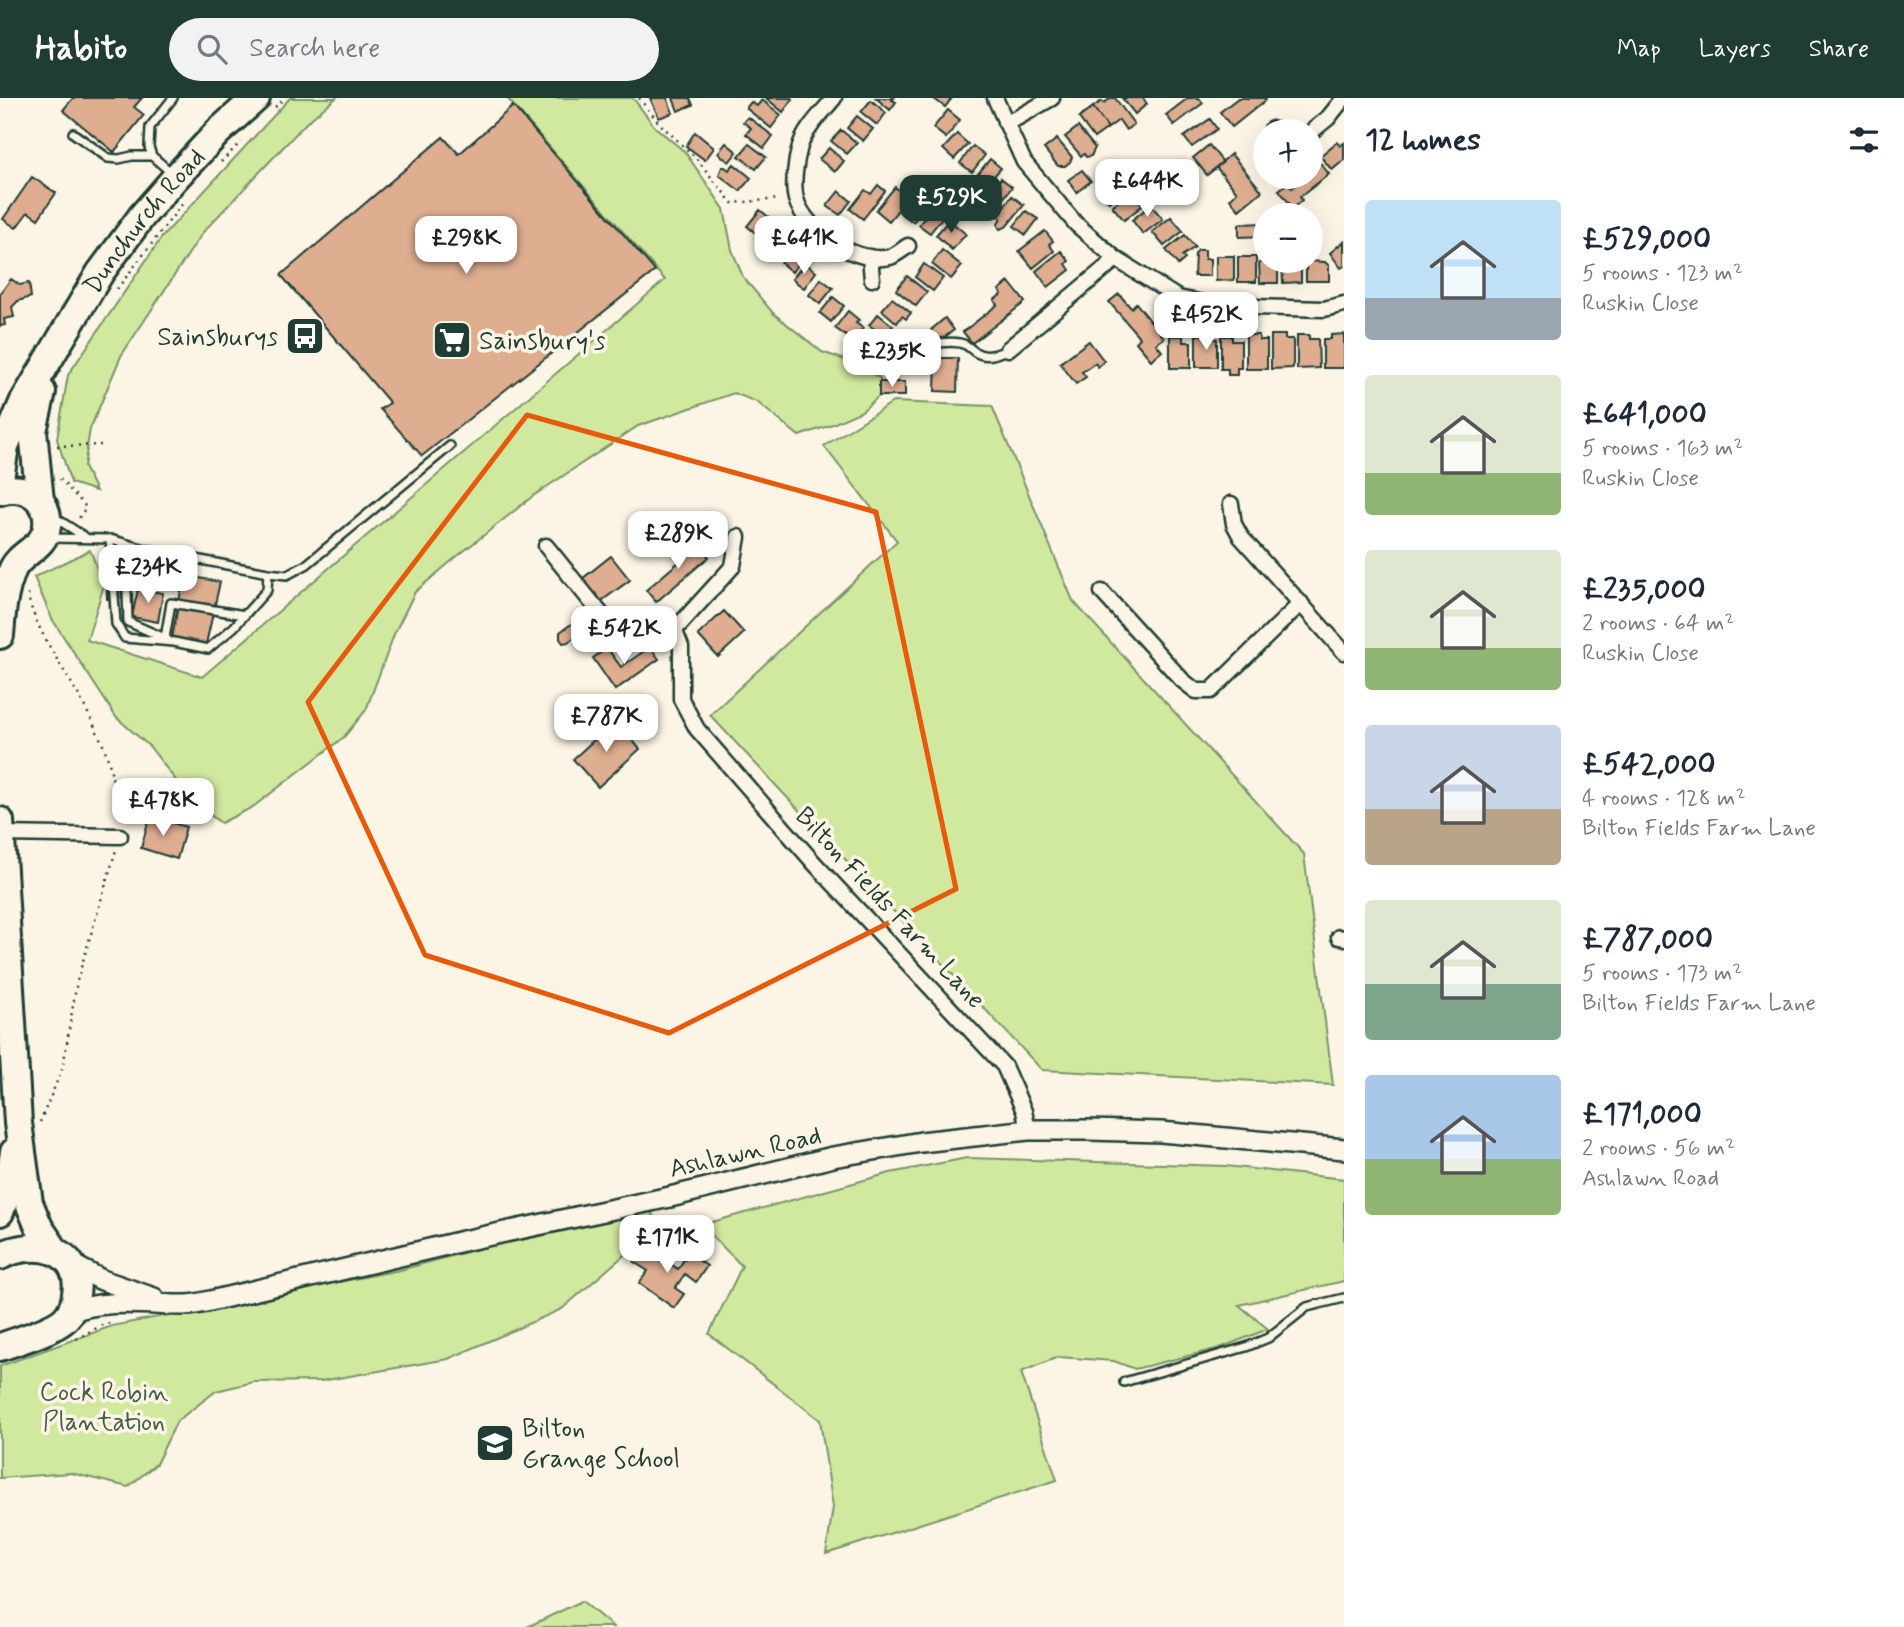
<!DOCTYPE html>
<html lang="en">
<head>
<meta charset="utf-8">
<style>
	:root { --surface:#fff; --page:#f2f2f3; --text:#1f2937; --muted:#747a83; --accent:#1f3d34 }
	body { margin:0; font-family:Mynerve,sans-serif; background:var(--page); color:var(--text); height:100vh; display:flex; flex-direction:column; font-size:26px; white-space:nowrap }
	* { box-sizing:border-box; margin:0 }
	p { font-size:23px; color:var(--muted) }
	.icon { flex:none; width:38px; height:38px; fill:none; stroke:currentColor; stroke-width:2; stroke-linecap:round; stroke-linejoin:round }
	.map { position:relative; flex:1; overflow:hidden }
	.sheet { display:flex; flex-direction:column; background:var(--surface); width:560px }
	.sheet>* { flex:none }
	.tools { position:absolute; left:1253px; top:21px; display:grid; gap:14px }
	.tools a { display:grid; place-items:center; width:70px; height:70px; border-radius:50%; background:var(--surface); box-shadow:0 7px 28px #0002; font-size:35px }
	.price { position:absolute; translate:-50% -60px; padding:0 16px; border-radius:14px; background:#fff; color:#222; font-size:23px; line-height:46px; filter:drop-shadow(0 2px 4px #0008) }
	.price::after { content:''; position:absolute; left:50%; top:42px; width:21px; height:16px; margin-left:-10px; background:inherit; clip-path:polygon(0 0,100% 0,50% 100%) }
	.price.selected { background:var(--accent); color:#fff }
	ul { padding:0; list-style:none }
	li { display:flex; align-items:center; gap:21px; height:175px; padding:0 21px }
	li span { display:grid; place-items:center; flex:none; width:196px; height:140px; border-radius:7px; color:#555 }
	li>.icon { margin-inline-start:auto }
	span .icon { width:84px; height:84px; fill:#fffc; stroke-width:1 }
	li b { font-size:30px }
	h2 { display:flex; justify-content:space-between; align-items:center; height:84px; padding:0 21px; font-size:30px }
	header { display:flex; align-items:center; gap:42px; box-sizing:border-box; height:98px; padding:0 35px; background:var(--accent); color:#fff }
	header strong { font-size:33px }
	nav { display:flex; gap:38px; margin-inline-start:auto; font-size:24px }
	.search { width:490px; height:63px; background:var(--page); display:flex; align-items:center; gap:18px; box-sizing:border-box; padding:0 24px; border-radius:38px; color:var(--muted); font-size:26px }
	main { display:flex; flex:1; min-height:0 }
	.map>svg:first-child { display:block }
</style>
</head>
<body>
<header>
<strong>Habito</strong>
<div class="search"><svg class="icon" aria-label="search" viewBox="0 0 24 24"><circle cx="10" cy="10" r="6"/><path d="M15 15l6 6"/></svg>Search here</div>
<nav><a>Map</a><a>Layers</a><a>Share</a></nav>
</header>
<main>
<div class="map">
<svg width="1344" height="1529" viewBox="0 0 1344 1529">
	<rect width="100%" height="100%" fill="#fcf5e5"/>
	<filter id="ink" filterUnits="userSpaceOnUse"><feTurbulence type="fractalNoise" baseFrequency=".0143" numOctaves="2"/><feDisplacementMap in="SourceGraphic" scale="14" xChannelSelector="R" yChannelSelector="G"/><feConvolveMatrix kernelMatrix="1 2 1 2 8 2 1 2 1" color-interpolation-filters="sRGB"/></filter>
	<g filter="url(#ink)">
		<path fill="#d1e99f" stroke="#78936a" stroke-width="2" d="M290,0H336L307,24L203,134L121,258L90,331L84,369L96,393L71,385L57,341L68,277L162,139Z
			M507,0H633L655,29L685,54L724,111L732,152L743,179L773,215L822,254L848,263L880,280L879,298L862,313L828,328L799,338L757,304L734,295L638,328L533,398L455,460L415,494L395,534L366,612L344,639L253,709L221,725L191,702L150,649L116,619L52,521L34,479L90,452L104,487L87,542L202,579L665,182Z
			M893,304L992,308L1073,503L1304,756L1333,987L1042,972L710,617L897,443L824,348Z
			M967,1060L1226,1068L1344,1081V1183L1239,1207L1268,1231L1220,1250L1135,1271L1114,1263L1058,1259L1021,1274L1057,1382L826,1456L833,1409L820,1322L709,1236L742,1168L701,1127L890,1075Z
			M649,1112L660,1126L562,1211L448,1261L321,1283L254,1284L216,1293L177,1323L156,1366L128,1389L71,1375L0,1380V1268L112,1228L400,1172L541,1134Z
			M582,1503L613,1529H527Z"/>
		<path fill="#dfae91" stroke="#1f3d34" stroke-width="2" d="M73,0H142L134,9L144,17L114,54L63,12Z
			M650,0H667L673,15L659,20Z
			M673,0H690L693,7L678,13Z
			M766,0H792L793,1L783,14Z
			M876,0H894L892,2L896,4L890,12Z
			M933,0H952L945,9Z
			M1111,0H1115L1134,26L1126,32L1119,22L1108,30L1093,9L1102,3L1104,5Z
			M1122,0H1143L1147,6L1135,16Z
			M1188,0H1199L1203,5L1174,27L1166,17Z
			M1238,0H1264L1266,2L1232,29L1220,14Z
			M762,2L781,17L771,30L746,10L751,4L757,8Z
			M871,2L886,15L877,27L861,14Z
			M513,8L655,173L422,358L380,311L390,305L281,177L443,39L459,56Z
			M1093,9L1108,30L1094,40L1079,20Z
			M948,12L960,22L946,40L933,30Z
			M857,18L873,31L863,43L847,30Z
			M748,19L773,38L764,50L746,36L751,30L743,24Z
			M1210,21L1217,31L1192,49L1184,39Z
			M1078,29L1095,50L1091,58L1086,59L1084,56L1081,58L1065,39Z
			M841,32L857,45L847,56L831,43Z
			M695,34L714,50L705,62L686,48Z
			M957,36L968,46L954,61L943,51Z
			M1057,41L1072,59L1070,64L1065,68H1058L1044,51Z
			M1337,44L1340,48L1344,45V62L1332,72L1320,58Z
			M726,45L737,54L729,64L718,55Z
			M749,46L766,59L756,71L739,58Z
			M1209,47L1223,64L1207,77L1193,60Z
			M973,48L985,57L972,74L960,65Z
			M829,50L844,63L835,74L819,61Z
			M1231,56L1262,93L1239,112L1230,101L1237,94L1216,69Z
			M990,61L1001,70L988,85L977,77Z
			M1317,61L1329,76L1300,99L1302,102L1293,110L1279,92L1288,85L1292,90L1303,81L1301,79H1311V66Z
			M734,66L751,80L740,93L719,77L722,69H725L729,72Z
			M1082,72L1091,83L1077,94L1068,82Z
			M1117,75L1128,89L1109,104L1098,90Z
			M32,79L56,95L38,121L28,114L16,130L3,121Z
			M1001,80L1012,89L998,107L986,97Z
			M878,87L885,93L863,121L850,111L865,92L871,96Z
			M895,89L908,100L889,123L876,112Z
			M839,93L851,103L840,117L827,108Z
			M1132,93L1143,107L1124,122L1112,108Z
			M915,97L927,107L913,124L900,114Z
			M1012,98L1024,107L1006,129L1000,131L998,128V125L1001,120L997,117Z
			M940,106L948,112L930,135L919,127L933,108L937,111Z
			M1151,107L1163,121L1143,136L1132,122Z
			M760,112L771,121L758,137L747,128Z
			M1026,113L1038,121L1026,137L1014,128Z
			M1171,119L1183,133L1164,148L1152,134Z
			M949,122L966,136L952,152L936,137Z
			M1265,125V138L1239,139V126Z
			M782,131L793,140L780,156L769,147Z
			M1045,133L1053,143L1049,146L1054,153L1033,170L1019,153Z
			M1185,137L1195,149L1182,158L1185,161L1178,167L1166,152Z
			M1344,143V168L1341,170L1330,155Z
			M794,149L805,158L792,174L781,165Z
			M942,152L962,168L951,181L932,166Z
			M1198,152H1205V161H1210V178H1194L1195,156Z
			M1061,153L1069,163L1066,166L1070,172L1048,189L1036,173Z
			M1216,158H1234V182L1216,183Z
			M1238,159H1256V184H1238Z
			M1282,163H1301V184L1283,185Z
			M1306,163L1325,164L1329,168V183H1306Z
			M1278,164V185H1260L1259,165Z
			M805,165L816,174L804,190L792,181Z
			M924,166L943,180L933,193L915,179Z
			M907,178L927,194L916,208L896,192Z
			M11,181L20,187L29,185L31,199L18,203L12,209L14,219L4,221L5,227L0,228V196Z
			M821,181L833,190L820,206L809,197Z
			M1009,184L1025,204L972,245L963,234L997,207L994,202L1002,196L999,192Z
			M1119,196L1131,210L1136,205L1164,240L1156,246L1162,253L1151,262L1136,244L1140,240L1109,204Z
			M833,199L844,208L831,224L820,215Z
			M892,200L911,215L906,221L902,218L897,225L882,212Z
			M848,213L859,222L856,225L863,230L853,243L835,230Z
			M878,216L893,228L884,239L869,227Z
			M945,220L954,232L939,243L931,232Z
			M1344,236V270H1323V241H1331V237Z
			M1196,237H1208V241H1217V269H1196Z
			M1246,237H1259V242H1267V271H1246Z
			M1271,237H1285V241H1293V270L1271,271Z
			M1297,237H1309V241H1318L1319,270L1297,271Z
			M1170,238H1183V244H1191V270H1170Z
			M1221,238H1232V243H1241V270H1237V277H1228V271H1221Z
			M1089,243L1104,263L1098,269L1095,265L1082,274L1086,279L1076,286L1060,265Z
			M936,260H958L957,294L935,293Z
			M879,284H905V298H879Z
			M688,445L693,451L698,446L709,459L656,504L646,492L680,463L675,456Z
			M611,458L630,482L600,504L582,481Z
			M120,472L122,500L107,501L106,473Z
			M184,477L220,484L206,546L172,540Z
			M138,491L163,495L158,524L132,519Z
			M724,513L744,535L718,559L698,537Z
			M583,518L601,545L592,552L581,535L568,544L563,545L560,541V534Z
			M650,549L659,561L615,592L593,560L607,550L621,569Z
			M615,623L640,651L598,689L573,661Z
			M150,718L186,729L177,761L141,750Z
			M645,1148L678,1171L688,1155L707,1168L696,1184L685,1176L675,1190L684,1196L674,1210L639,1185L648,1173L634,1164Z"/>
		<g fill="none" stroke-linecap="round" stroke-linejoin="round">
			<g stroke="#1f3d34" stroke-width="12">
				<path id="lane" d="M173,0L150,29L149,49L152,58L173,76
					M73,35L108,60L119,61L132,58H152
					M931,246C942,245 955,242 966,247C969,249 972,252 975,254C986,261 998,256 1008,251
					M54,419L85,439
					M48,440L110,441L149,452L268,475L287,477L306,467L450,348
					M110,441L116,526L125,540L174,544L208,551L234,529L267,492L268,475
					M121,444L126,461L128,524L167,541
					M165,540L171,505L245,517
					M1124,1284L1246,1249L1268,1240L1307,1209L1344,1200"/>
			</g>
			<g stroke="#1f3d34" stroke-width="19">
				<path id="street" d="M834,0C822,15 806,30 800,48C796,62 792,87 796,101C805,133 857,167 890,159C896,157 903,151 908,148
					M995,0L1024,64L1076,126L1116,161L1178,200L1218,208L1324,211L1344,206
					M1005,24L1017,20L1052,0
					M1272,31L1275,33
					M1311,34L1328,20L1344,0
					M870,159L872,181
					M1008,251L1116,161
					M1231,406L1234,426L1241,439L1344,554
					M546,448L606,522C639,554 645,523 676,536L681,549V601L697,631L815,766L1004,968L1024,1013L1028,1032
					M1102,494L1182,582L1196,593H1211L1301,505
					M672,535L733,468L738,439
					M1,736L120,738
					M1339,839L1344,840"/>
			</g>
			<g stroke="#1f3d34" stroke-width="24">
				<path id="secondary" d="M71,1166L102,1182L154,1200
					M70,1214C107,1200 148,1207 186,1207C197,1207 209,1203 219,1201L463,1143L670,1099L833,1059L921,1044L1028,1032H1089L1161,1034L1344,1051"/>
			</g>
			<g stroke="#1f3d34" stroke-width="32">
				<g id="highway">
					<path id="s1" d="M0,381L5,348L23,305L100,175L142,118L176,79L218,34L256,0"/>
					<path d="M0,393C25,386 50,400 47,428C45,451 19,454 12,473C3,495 2,514 0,537"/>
					<path d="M40,403L33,333L42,294"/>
					<path d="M0,723L18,1025L29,1105L39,1129L56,1154"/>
					<path d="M0,1114L8,1092L14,1054"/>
					<path d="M0,1158C34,1141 83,1149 76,1196C75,1205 71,1215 65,1221C54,1232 15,1244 0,1249"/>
				</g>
			</g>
			<path stroke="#1f3d34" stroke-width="2.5" stroke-dasharray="2 5" stroke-linecap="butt" d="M639,0L659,25L695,59L732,105L780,101
				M275,9L286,0
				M221,64L241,44
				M117,191L183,105
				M57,348L103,347
				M60,381L86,409L78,422
				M28,496C32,526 64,571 79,598C88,615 98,634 105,652C113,674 115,699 118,721
				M40,1024L63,969L77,883L116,752
				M76,1241L102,1227L111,1225"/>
			<use href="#lane" stroke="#fcf5e5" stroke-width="7"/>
			<use href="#street" stroke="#fcf5e5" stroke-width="14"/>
			<use href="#secondary" stroke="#fcf5e5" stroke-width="19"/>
			<use href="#highway" stroke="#fcf5e5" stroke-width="26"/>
		</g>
	</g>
	<path fill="none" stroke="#e8590c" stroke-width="5" stroke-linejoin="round" d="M527,317L876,414L956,791L669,935L425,857L308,604Z"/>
	<defs>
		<g id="bus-square" transform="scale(2.0125)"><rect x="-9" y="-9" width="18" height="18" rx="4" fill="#1f3d34" stroke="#fcf5e5"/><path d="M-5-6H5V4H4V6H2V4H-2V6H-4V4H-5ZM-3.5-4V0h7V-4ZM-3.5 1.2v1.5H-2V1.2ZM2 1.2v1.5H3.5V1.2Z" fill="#fff"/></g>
		<g id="supermarket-square" transform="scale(2.0125)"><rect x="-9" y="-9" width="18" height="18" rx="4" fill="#1f3d34" stroke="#fcf5e5"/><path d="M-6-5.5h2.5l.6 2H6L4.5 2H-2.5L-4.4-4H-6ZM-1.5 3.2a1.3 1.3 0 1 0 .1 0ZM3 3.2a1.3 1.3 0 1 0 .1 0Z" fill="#fff"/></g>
		<g id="school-square" transform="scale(2.0125)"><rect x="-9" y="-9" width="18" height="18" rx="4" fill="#1f3d34" stroke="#fcf5e5"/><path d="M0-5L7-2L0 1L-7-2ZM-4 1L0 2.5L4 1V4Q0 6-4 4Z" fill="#fff"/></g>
	</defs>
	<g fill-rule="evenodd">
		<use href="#bus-square" x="305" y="238"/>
		<use href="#supermarket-square" x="452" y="242"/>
		<use href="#school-square" x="495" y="1345"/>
	</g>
	<g text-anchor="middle" stroke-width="7" stroke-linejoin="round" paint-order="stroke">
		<g font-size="26" fill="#1f3d34" stroke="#fcf5e5">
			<text dy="9" stroke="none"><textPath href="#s1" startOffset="299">Dunchurch Road</textPath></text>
			<text transform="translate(891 809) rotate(47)" y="9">Bilton Fields Farm Lane</text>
			<text transform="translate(745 1053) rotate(-13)" y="9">Ashlawn Road</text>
		</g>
		<g font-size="26" fill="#1f3d34" stroke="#fcf5e5" text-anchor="start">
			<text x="278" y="247" text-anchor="end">Sainsburys</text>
			<text x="479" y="251">Sainsbury's</text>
			<text x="522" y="1339">Bilton<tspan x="522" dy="30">Grange School</tspan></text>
		</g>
		<g font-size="26" fill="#435f49" stroke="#fcf5e5">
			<text x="104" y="1302">Cock Robin<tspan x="104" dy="30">Plantation</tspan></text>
		</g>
	</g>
</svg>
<div class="tools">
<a>+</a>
<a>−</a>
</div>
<b class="price" style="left:1147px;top:121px">£644K</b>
<b class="price selected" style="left:951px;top:137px">£529K</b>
<b class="price" style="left:466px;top:178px">£298K</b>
<b class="price" style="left:804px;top:178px">£641K</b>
<b class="price" style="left:1206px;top:254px">£452K</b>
<b class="price" style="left:892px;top:291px">£235K</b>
<b class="price" style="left:678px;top:473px">£289K</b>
<b class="price" style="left:148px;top:507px">£234K</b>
<b class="price" style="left:624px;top:568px">£542K</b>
<b class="price" style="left:606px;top:656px">£787K</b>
<b class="price" style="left:163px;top:740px">£478K</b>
<b class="price" style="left:667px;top:1177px">£171K</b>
</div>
<section class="sheet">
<h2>12 homes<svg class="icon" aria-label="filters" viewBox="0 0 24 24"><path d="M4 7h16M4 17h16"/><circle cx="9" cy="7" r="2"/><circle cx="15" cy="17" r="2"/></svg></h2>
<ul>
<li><span style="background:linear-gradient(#bfe0f5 70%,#9aa5b1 0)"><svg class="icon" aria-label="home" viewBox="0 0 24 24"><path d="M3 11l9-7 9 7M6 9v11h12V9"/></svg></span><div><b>£529,000</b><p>5 rooms · 123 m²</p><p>Ruskin Close</p></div></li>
<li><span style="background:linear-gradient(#dfe7d0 70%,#8fb573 0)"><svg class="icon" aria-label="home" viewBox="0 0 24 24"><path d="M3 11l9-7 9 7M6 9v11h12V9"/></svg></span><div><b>£641,000</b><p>5 rooms · 163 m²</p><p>Ruskin Close</p></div></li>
<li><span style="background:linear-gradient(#dfe7d0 70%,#8fb573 0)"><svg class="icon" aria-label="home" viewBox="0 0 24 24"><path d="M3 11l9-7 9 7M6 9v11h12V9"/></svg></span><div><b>£235,000</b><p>2 rooms · 64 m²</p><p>Ruskin Close</p></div></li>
<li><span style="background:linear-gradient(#c9d6e8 60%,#b9a48a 0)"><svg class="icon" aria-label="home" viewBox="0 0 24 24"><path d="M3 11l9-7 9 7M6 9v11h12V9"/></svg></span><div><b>£542,000</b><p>4 rooms · 128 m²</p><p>Bilton Fields Farm Lane</p></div></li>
<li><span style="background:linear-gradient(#dfe7d0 60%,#7fa58c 0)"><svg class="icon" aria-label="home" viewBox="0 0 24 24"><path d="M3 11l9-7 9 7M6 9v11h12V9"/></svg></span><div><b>£787,000</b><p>5 rooms · 173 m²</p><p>Bilton Fields Farm Lane</p></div></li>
<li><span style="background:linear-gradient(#a9c7e8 60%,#8fb573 0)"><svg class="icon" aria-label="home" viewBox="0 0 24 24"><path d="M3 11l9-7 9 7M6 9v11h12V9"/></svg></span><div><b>£171,000</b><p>2 rooms · 56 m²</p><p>Ashlawn Road</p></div></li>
</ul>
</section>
</main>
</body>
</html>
